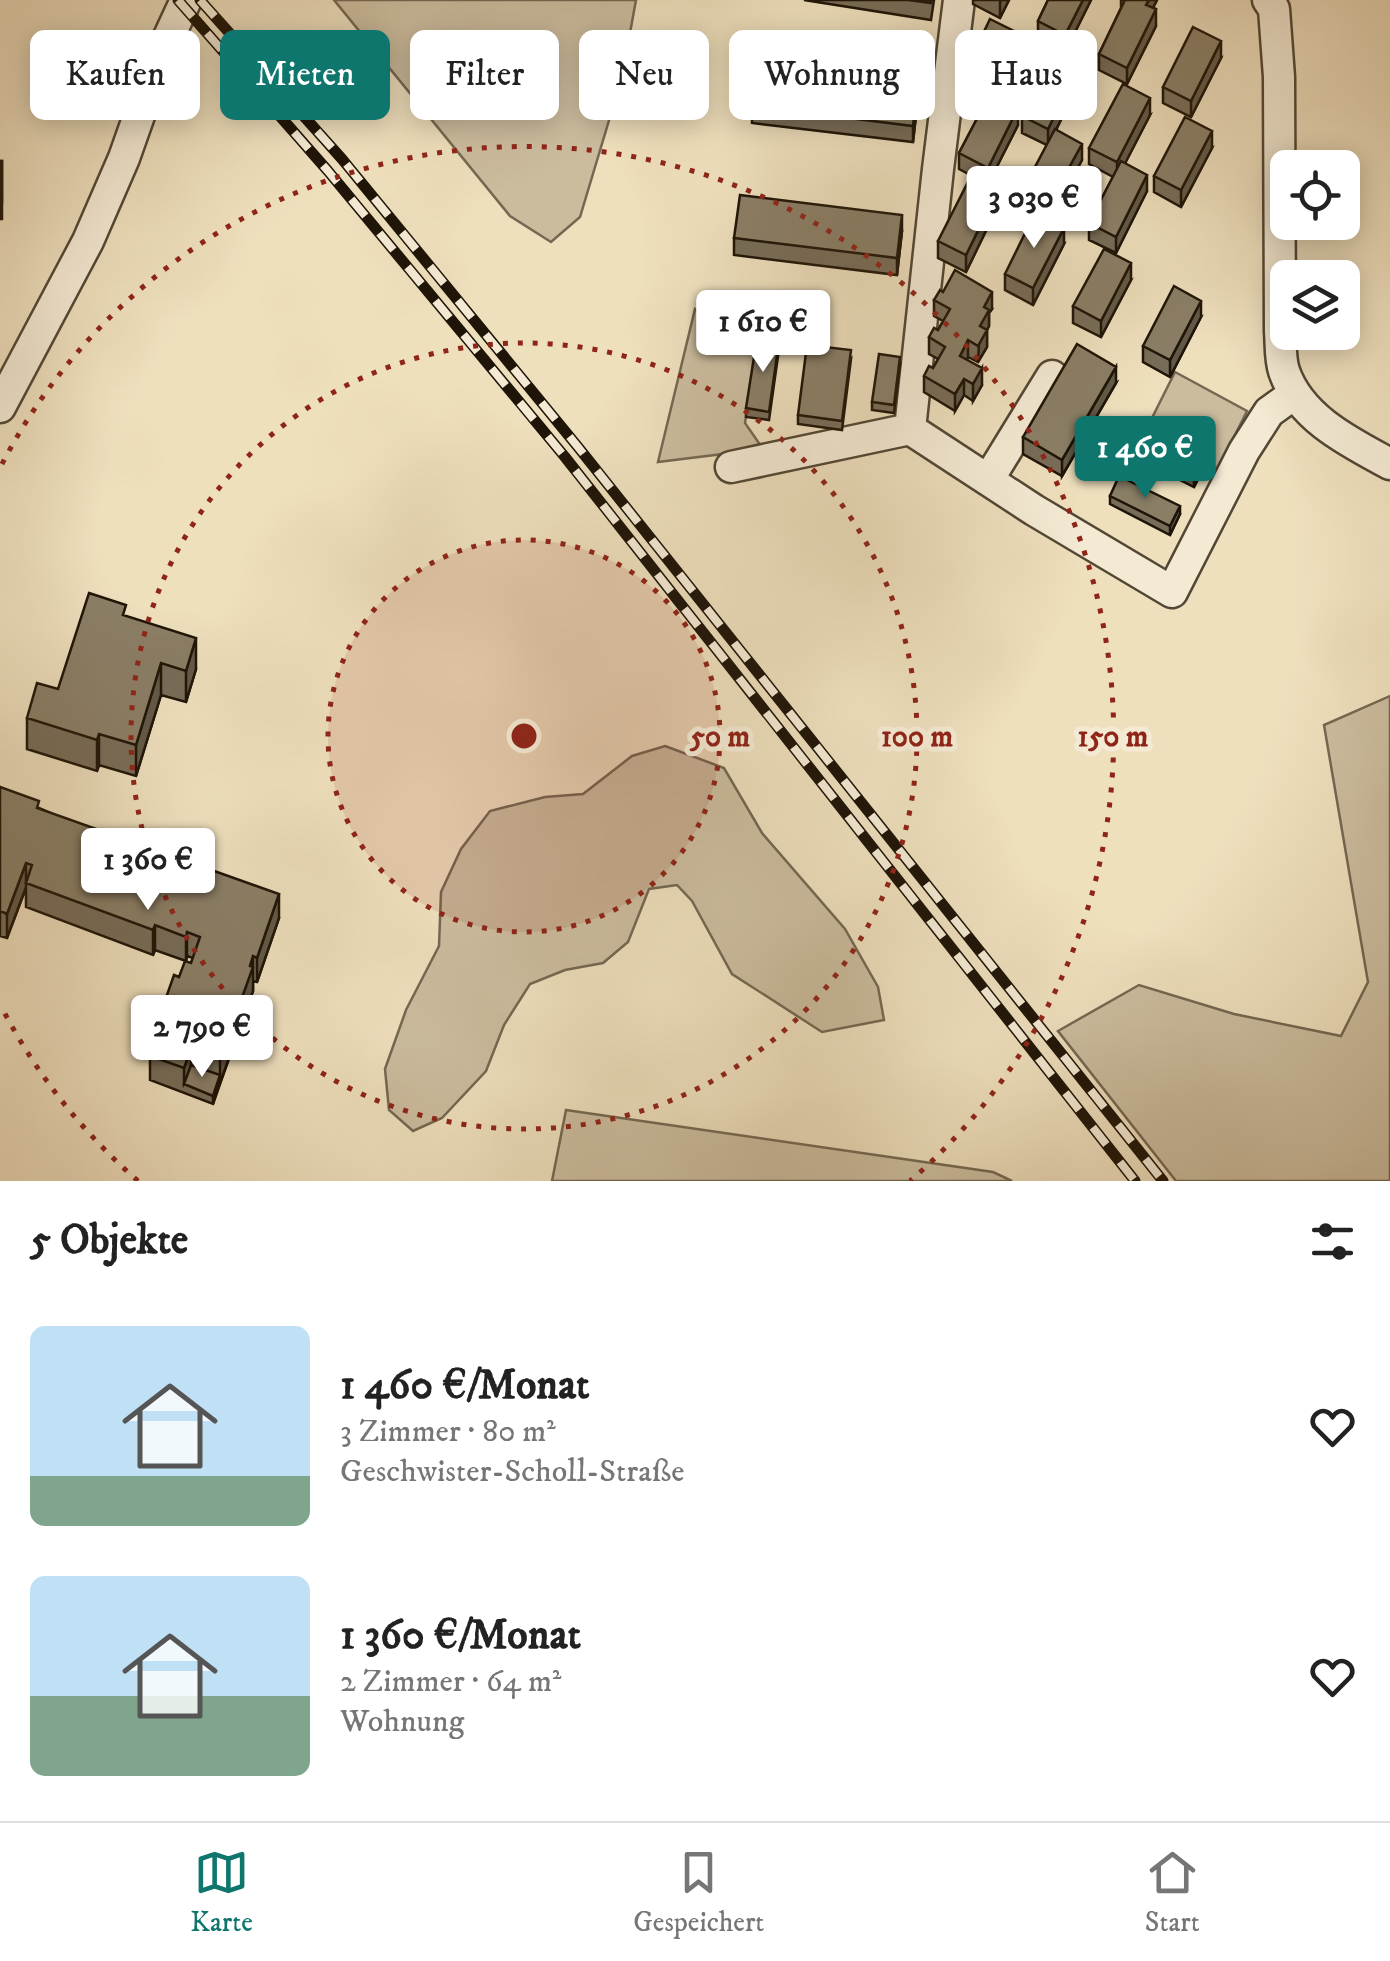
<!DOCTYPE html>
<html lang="de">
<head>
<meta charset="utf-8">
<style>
	:root { --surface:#fff; --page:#f6f6f6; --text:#222; --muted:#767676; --line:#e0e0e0; --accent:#0f766e }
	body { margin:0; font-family:"IM FELL DW Pica",serif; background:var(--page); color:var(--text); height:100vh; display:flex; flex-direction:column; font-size:38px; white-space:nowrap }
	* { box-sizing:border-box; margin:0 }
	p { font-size:32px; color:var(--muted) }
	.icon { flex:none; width:55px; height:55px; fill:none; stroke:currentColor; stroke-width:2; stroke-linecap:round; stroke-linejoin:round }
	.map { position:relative; height:1181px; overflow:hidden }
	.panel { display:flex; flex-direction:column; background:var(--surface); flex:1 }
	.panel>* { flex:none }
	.top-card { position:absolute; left:30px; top:30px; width:1330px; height:90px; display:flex; gap:20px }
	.controls { position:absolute; left:1270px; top:150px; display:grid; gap:20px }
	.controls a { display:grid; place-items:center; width:90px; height:90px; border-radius:15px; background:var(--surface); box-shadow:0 5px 25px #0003; font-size:50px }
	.price { position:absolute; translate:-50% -85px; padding:0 22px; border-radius:10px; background:#fff; color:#222; font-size:32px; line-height:65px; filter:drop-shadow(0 2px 5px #0008) }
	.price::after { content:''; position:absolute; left:50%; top:60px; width:30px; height:22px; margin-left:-15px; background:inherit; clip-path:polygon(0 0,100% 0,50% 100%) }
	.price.on { background:var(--accent); color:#fff }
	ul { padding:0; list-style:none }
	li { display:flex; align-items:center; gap:30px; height:250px; padding:0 30px }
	li span { display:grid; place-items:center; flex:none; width:280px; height:200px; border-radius:15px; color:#555 }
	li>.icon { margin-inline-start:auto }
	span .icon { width:120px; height:120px; fill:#fffc; stroke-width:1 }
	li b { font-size:42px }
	h2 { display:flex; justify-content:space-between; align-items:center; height:120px; padding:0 30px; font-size:42px }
	.tag { padding:0 35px; border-radius:15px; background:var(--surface); box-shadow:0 5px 25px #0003; font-size:35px; line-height:90px }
	.tag.on { background:var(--accent); color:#fff }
	.tab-bar { display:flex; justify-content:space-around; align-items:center; height:140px; border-top:2px solid var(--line); background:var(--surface); font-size:28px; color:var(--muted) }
	.tab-bar a { display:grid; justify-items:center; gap:5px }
	.tab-bar .on { color:var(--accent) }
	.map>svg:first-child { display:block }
</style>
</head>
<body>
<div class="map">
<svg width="1390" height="1181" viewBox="0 0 1390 1181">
	<rect width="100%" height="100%" fill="#eedfbd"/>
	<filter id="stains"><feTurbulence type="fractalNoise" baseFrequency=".002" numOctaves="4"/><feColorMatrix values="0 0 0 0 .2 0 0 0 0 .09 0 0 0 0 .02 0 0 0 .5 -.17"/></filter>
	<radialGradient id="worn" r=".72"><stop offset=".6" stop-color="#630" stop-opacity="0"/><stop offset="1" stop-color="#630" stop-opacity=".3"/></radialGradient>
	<path fill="#cbbc9e" stroke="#746852" stroke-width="2.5" d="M334,0H636L622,77L580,217L551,242L510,216Z
		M695,309L757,347L745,423L763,449L658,462Z
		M1175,372L1247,411L1216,473L1143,436Z
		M1390,696V1181H1176L1058,1031L1139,985L1234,1014L1341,1036L1368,982L1324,725Z
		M665,746L724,768L762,833L845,929L878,987L884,1020L822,1032L732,974L692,901L677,885L649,889L628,942L603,963L565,970L530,984L504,1025L486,1071L442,1118L413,1131L389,1110L385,1069L406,1010L439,946L441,892L461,849L490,811L545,797L583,794L632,756Z
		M566,1110L993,1172L1012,1181H552Z"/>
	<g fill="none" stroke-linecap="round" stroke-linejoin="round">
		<g stroke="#524734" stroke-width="35">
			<path id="minor" d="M1268,0L1274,9L1279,77L1280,331C1281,344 1280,359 1284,371C1300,418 1349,442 1390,464
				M0,407L88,241L124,158L160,56L186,0
				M910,429L938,169L959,0
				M731,467L910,429L1034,510L1172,592L1244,451L1269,412L1294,394
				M988,480L1052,376"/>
		</g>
		<use href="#minor" stroke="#f4ead4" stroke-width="30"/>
		<g stroke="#1e1407" stroke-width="11">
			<path id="rail" d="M178,0L328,171L565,457L1135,1181
				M200,0L342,159L578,447L1163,1181"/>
		</g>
		<use href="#rail" stroke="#f4ead4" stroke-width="8" stroke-dasharray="22" stroke-linecap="butt"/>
	</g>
	<path fill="#776c58" stroke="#1e1407" stroke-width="2.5" d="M804,0H934L931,20Z
		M973,0H1009L1000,18L973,4Z
		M1048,0H1091L1065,52L1038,38V21Z
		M1121,0H1157L1153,8L1156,26L1127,84L1099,70V54L1121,8Z
		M1016,48L992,95L1018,125L988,184L959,169V153L982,109L960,98V82Z
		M1221,58L1191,117L1163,103V87Z
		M1080,81L1056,130L1082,160L1050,219L1024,205V188L1047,145L1022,133V116Z
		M918,98L913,142L752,123V106Z
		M1150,115L1125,163L1147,191L1116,253L1089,240V223L1113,177L1089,164V148Z
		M1212,148L1181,207L1154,192V176Z
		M0,161H2V219H0Z
		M996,210L966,272L938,258V241Z
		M902,231L897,275L734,255V238Z
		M1064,244L1033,305L1005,290V274Z
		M1131,280L1101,337L1073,323V306Z
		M934,300L992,309L989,313V326L987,330V347L978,362L968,357L967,360L982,385L973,401L964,395L955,411L924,392V376L933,368L938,359L929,354V337L938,330L943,321L934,316Z
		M1201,317L1170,377L1143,362V346Z
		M779,349L769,420L746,417V408Z
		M851,359L842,430L798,424V415Z
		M900,365L894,413L872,410V402Z
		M1116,383L1062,476L1023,454V437Z
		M1133,448L1204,467L1194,487L1133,456Z
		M1110,496L1180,514L1170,535L1110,504Z
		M126,616L196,669L186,702L161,695L136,776L99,765L97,771L27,749V718L58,689Z
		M0,787L39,808L279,918L257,982L253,981V991L213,1104L150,1080V1056L153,1047V1035L179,977L191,963L193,958L187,956L186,961L155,950L153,955L26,907V888L7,938L0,936Z"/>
	<path fill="#615847" stroke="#1e1407" stroke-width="2.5" d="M1001,0H1009L1000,18V2Z
		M1083,0H1091L1065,52V35Z
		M1149,0H1157L1146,21V5Z
		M1156,9V26L1127,84V68Z
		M1016,32V48L985,111V94Z
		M1221,41V58L1191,117V101Z
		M1080,64V81L1048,146V129Z
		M918,82V98L913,142V126Z
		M1150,98V115L1117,179V162Z
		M1018,108V125L988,184V168Z
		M1212,131V148L1181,207V190Z
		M1082,144V160L1050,219V202Z
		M1147,175V191L1116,253V237Z
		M996,194V210L966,272V255Z
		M902,215V231L897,275V258Z
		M1064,228V244L1033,305V288Z
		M1131,263V280L1101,337V321Z
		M992,292V309L989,313V326L987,330V347L978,362L980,326L984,307Z
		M1201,301V317L1170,377V360Z
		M968,340V357L960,372V356Z
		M1116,367V383L1062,476V460Z
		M982,368V385L973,401V384Z
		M964,379V395L955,411V394Z
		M1204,458V467L1194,487V478Z
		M1180,506V514L1170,535V526Z
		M196,638V669L186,702V671Z
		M161,663V695L136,776V745Z
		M99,734V765L97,771V740Z
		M26,863V887L7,938V914Z
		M279,894V918L257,982V958Z
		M155,925V950L153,955V930Z
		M187,932V956L186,961V937Z
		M253,956V991L220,1083V1059Z
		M191,1049V1073L184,1084V1068Z
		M220,1075V1083L213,1104V1096Z"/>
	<path fill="#8a7e66" stroke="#1e1407" stroke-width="2.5" d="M909,0H931V3Z
		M1048,0H1083L1065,35L1038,21Z
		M1125,0H1149L1146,5L1156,9L1127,68L1099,54Z
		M990,19L1016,32L985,94L960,82Z
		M1193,27L1221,41L1191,101L1163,87Z
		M1054,51L1080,64L1048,129L1022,116Z
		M757,63L918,82L913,126L752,106Z
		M1123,84L1150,98L1117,162L1089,148Z
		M990,94L1018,108L988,168L959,153Z
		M1185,117L1212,131L1181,190L1154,176Z
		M1055,129L1082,144L1050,202L1024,188Z
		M0,161H2V202H0Z
		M1121,161L1147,175L1116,237L1089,223Z
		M969,180L996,194L966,255L938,241Z
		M740,195L902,215L897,258L734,238Z
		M1035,213L1064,228L1033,288L1005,274Z
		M1104,249L1131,263L1101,321L1073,306Z
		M955,270L992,292L984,307L989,310L980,326L987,330L978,346L968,340L960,356L982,368L973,384L964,379L955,394L924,376L929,366L933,368L945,347L929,337L934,328L938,330L950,309L934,300L940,290L943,292Z
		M1174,286L1201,301L1170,360L1143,346Z
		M757,338L779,341L769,412L746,408Z
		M1077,344L1116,367L1062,460L1023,437Z
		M807,345L851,350L842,421L798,415Z
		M879,354L900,357L894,405L872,402Z
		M1143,428L1204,458L1194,478L1133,448Z
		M1119,476L1180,506L1170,526L1110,496Z
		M89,593L126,605L123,615L196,638L186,671L161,663L136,745L99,734L97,740L27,718L37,683L58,689Z
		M0,787L39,801L37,808L279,894L257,958L253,956L250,966L253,967L220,1059L191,1049L184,1068L150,1056L156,1037L153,1035L174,975L179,977L185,961L191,963L200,937L187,932L186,937L155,925L153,930L26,883L32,865L26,863L7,914L0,911Z
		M191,1065L220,1075L213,1096L184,1084Z"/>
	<circle cx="524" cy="736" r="196" fill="#8f2418" fill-opacity=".12"/>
	<g fill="none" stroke="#8f2418" stroke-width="5" stroke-dasharray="5 10">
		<circle cx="524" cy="736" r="196"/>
		<circle cx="524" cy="736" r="393"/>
		<path d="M138 1181A589 589 0 0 1 2 1008M2 464A589 589 0 1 1 910 1181"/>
	</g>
	<circle cx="524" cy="736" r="15" fill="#8f2418" stroke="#f4ead4" stroke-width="5"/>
	<g font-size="30" text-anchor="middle" font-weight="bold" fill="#8f2418" stroke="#f4ead4" stroke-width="10" stroke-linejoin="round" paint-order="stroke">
		<text x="720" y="746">50 m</text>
		<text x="917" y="746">100 m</text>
		<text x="1113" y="746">150 m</text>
	</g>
	<rect width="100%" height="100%" filter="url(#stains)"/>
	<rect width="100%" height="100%" fill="url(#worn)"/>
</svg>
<div class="controls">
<a><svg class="icon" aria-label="locate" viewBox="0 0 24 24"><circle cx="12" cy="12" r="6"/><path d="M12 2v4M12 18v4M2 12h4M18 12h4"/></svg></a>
<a><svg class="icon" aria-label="layers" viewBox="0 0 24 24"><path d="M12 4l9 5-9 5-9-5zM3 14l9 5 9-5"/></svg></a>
</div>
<b class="price" style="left:1034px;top:251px">3 030 €</b>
<b class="price" style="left:763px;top:375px">1 610 €</b>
<b class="price on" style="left:1145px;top:501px">1 460 €</b>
<b class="price" style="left:148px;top:913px">1 360 €</b>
<b class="price" style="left:202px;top:1080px">2 790 €</b>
<div class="top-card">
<a class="tag">Kaufen</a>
<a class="tag on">Mieten</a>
<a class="tag">Filter</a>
<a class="tag">Neu</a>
<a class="tag">Wohnung</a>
<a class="tag">Haus</a>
</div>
</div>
<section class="panel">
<h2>5 Objekte<svg class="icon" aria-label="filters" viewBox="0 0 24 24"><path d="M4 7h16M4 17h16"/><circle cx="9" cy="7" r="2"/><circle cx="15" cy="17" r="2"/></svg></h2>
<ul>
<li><span style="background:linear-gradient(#bfe0f5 75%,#7fa58c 0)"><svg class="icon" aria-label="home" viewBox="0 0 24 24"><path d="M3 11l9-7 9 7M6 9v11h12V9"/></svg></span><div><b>1 460 €/Monat</b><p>3 Zimmer · 80 m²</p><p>Geschwister-Scholl-Straße</p></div><svg class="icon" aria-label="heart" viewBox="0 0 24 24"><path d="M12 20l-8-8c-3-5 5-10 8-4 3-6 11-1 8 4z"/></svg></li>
<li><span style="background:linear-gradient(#bfe0f5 60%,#7fa58c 0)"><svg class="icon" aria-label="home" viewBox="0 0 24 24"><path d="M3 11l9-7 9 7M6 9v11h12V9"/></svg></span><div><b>1 360 €/Monat</b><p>2 Zimmer · 64 m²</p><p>Wohnung</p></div><svg class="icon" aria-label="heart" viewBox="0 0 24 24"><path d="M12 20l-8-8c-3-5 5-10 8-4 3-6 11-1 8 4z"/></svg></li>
</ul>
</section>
<nav class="tab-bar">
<a class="on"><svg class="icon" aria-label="map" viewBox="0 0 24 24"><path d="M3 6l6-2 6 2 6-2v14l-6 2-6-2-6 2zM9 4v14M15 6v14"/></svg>Karte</a>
<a><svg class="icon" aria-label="saved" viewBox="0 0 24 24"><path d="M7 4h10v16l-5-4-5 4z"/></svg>Gespeichert</a>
<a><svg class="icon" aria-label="home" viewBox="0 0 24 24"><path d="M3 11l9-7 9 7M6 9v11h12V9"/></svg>Start</a>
</nav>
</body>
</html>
